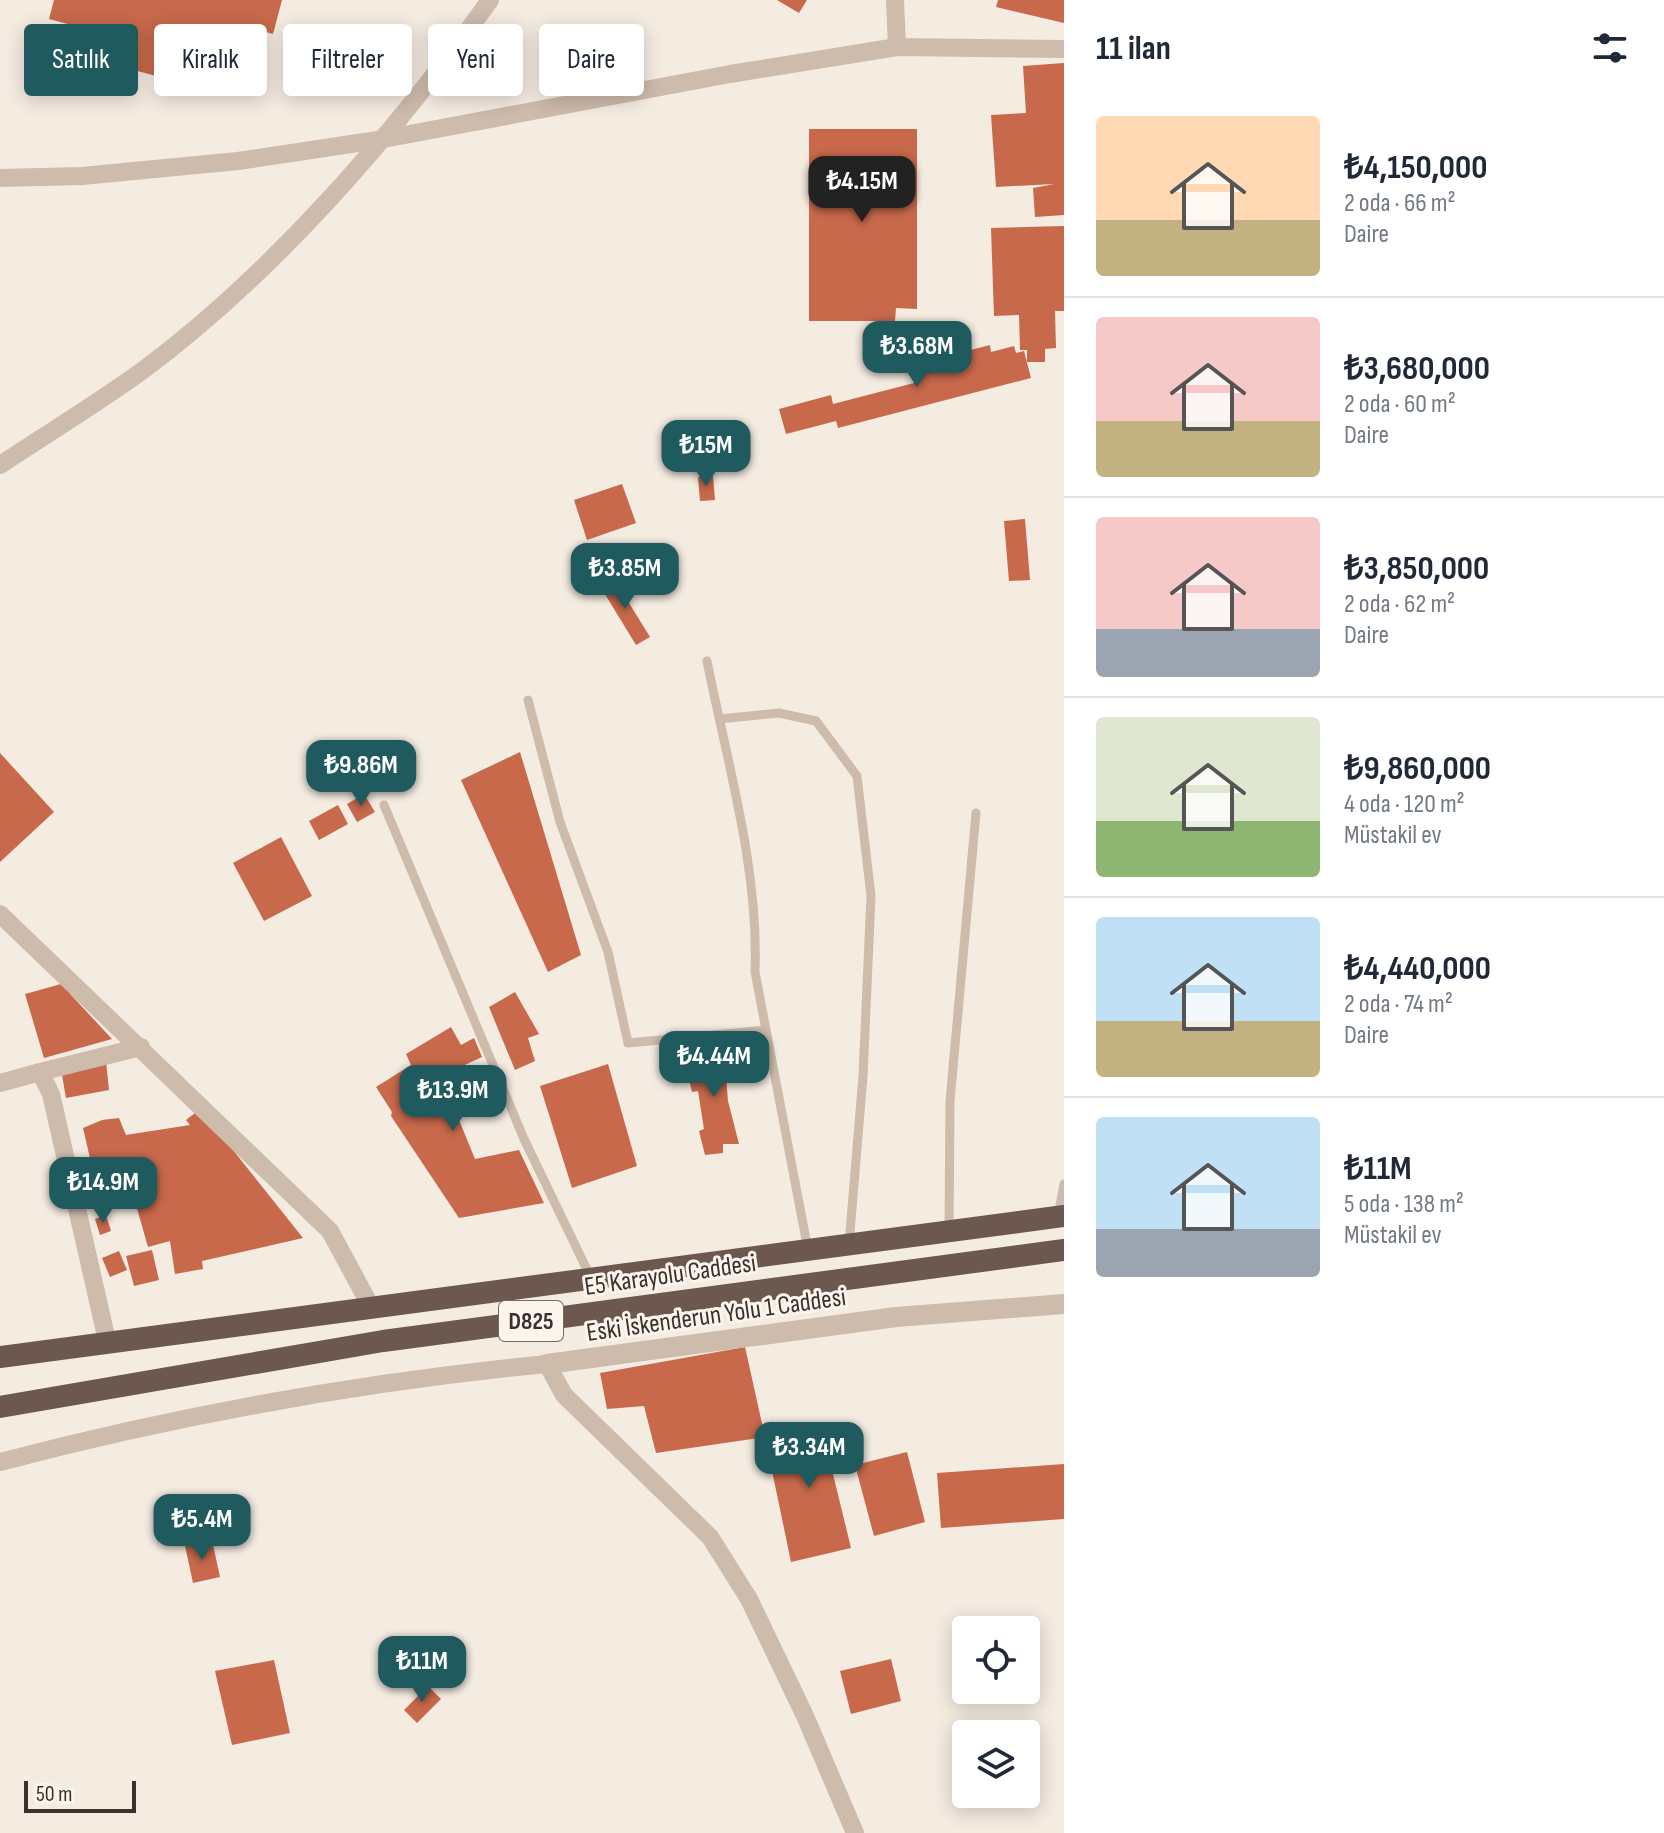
<!DOCTYPE html>
<html lang="tr">
<head>
<meta charset="utf-8">
<style>
	:root { --surface:#fff; --page:#f2f2f3; --text:#1f2937; --muted:#747a83; --line:#e0e1e3; --accent:#1f5a5e }
	body { margin:0; font-family:"Sofia Sans Condensed",sans-serif; background:var(--page); color:var(--text); height:100vh; display:flex; flex-direction:column; font-size:30px; white-space:nowrap }
	* { box-sizing:border-box; margin:0 }
	p { font-size:26px; color:var(--muted) }
	.icon { flex:none; width:44px; height:44px; fill:none; stroke:currentColor; stroke-width:2; stroke-linecap:round; stroke-linejoin:round }
	.map { position:relative; flex:1; overflow:hidden }
	.sheet { display:flex; flex-direction:column; background:var(--surface); width:600px }
	.sheet>* { flex:none }
	.top-card { position:absolute; left:24px; top:24px; width:760px; height:72px; display:flex; gap:16px }
	.buttons { position:absolute; left:952px; top:1616px; display:grid; gap:16px }
	.buttons a { display:grid; place-items:center; width:88px; height:88px; border-radius:8px; background:var(--surface); box-shadow:0 4px 20px #0003; font-size:40px }
	.scale { position:absolute; left:24px; bottom:20px; width:112px; box-sizing:border-box; padding-left:8px; border:4px solid #3b302b; border-top:0; font-size:22px; line-height:28px; white-space:nowrap; color:#3b302b; -webkit-text-stroke:6px #fbf5ee; paint-order:stroke }
	.price { position:absolute; translate:-50% -68px; padding:0 18px; border-radius:16px; background:var(--accent); color:#fff; font-size:26px; line-height:52px; filter:drop-shadow(0 2px 4px #0008) }
	.price::after { content:''; position:absolute; left:50%; top:48px; width:24px; height:18px; margin-left:-12px; background:inherit; clip-path:polygon(0 0,100% 0,50% 100%) }
	.price.active { background:#222; color:#fff }
	ul { padding:0; list-style:none }
	li { display:flex; align-items:center; gap:24px; height:200px; padding:0 32px }
	li+li { border-top:2px solid var(--line) }
	li span { display:grid; place-items:center; flex:none; width:224px; height:160px; border-radius:8px; color:#555 }
	li>.icon { margin-inline-start:auto }
	span .icon { width:96px; height:96px; fill:#fffc; stroke-width:1 }
	li b { font-size:34px }
	h2 { display:flex; justify-content:space-between; align-items:center; height:96px; padding:0 32px; font-size:34px }
	.pill { padding:0 28px; border-radius:8px; background:var(--surface); box-shadow:0 4px 20px #0003; font-size:28px; line-height:72px }
	.pill.active { background:var(--accent); color:#fff }
	main { display:flex; flex:1; min-height:0 }
	.map>svg:first-child { display:block }
</style>
</head>
<body>
<main>
<div class="map">
<svg width="1064" height="1833" viewBox="0 0 1064 1833">
	<rect width="100%" height="100%" fill="#f4ebe1"/>
	<path fill="#c8694b" d="M54,0H282L273,34L246,27L234,72L181,58L175,81L126,68L131,50L99,42L101,33L49,19Z
		M777,0H807L799,13Z
		M998,0H1064V23L996,7Z
		M1064,63V215L1035,217L1033,188L1054,184L996,187L991,115L1026,113L1023,66Z
		M809,129H917V309L896,308L895,321H809Z
		M1064,226V311H1055L1056,348L1045,349V362H1027V350H1020L1019,315L994,316L991,228Z
		M990,345L991,352L1014,346L1016,353L1024,351L1031,378L838,428L836,421L786,434L779,409L831,395L833,404L914,383L909,366Z
		M713,476L715,500L700,501L698,477Z
		M622,484L636,523L587,540L574,500Z
		M1025,519L1030,580L1009,581L1004,521Z
		M613,577L650,637L636,645L600,586Z
		M520,752L581,955L548,972L461,780Z
		M0,753L54,812L0,862Z
		M364,794L375,812L357,822L347,804Z
		M338,805L348,824L319,840L309,821Z
		M281,837L312,896L264,921L233,863Z
		M61,984L112,1039L44,1058L25,994Z
		M515,992L539,1034L528,1038L535,1061L515,1070L489,1007Z
		M451,1027L461,1045L474,1038L482,1057L441,1076L475,1159L519,1150L544,1203L459,1218L391,1116L392,1112L376,1087L411,1065L406,1054Z
		M731,1042L725,1065L728,1101L739,1144H723V1153L705,1155L699,1131L704,1129L698,1091L692,1092L687,1070L702,1067L701,1048Z
		M106,1061L109,1090L66,1098L61,1069Z
		M608,1064L637,1166L572,1188L540,1086Z
		M195,1113L233,1150L303,1238L202,1261L203,1269L175,1274L170,1241L148,1247L134,1198L101,1206L83,1128L102,1120L119,1118L126,1135L190,1125L186,1120Z
		M106,1215L111,1231L100,1235L95,1219Z
		M152,1250L159,1280L134,1286L126,1256Z
		M119,1251L127,1270L110,1277L102,1258Z
		M745,1347L765,1437L656,1453L644,1406L607,1409L600,1373Z
		M818,1424L820,1434L837,1430L848,1471L833,1474L851,1548L791,1562L765,1437Z
		M907,1452L925,1522L874,1536L855,1465Z
		M1064,1464V1519L941,1528L937,1473Z
		M212,1540L220,1577L193,1583L185,1546Z
		M891,1659L901,1701L851,1714L840,1671Z
		M274,1660L290,1733L232,1745L215,1671Z
		M428,1686L441,1699L417,1723L404,1710Z"/>
	<g fill="none" stroke-linecap="round" stroke-linejoin="round">
		<path stroke="#cdbbac" stroke-width="9" d="M707,661C727,762 759,868 755,972L808,1250
			M528,700L560,822L608,952L628,1043L766,1030
			M719,719L779,713L816,721L857,776L871,896L863,1076L849,1244
			M384,805L524,1139L591,1278
			M1058,1216L1064,1184
			M949,1231L950,1101L976,813"/>
		<path stroke="#cdbbac" stroke-width="18" d="M895,0L897,47
			M0,178L82,176L238,161L378,140L730,74L897,47L1064,49
			M0,465C47,434 96,404 142,371C274,273 395,133 490,0
			M0,914L330,1231L371,1307
			M40,1072L141,1047
			M0,1083L40,1072L51,1094L108,1345
			M0,1462C179,1415 362,1382 547,1364L564,1395L710,1537L749,1599L805,1716L855,1833"/>
		<path stroke="#cdbbac" stroke-width="20" d="M547,1364L896,1317L1064,1304"/>
		<path stroke="#6c584f" stroke-width="22" d="M0,1357L1064,1216
			M0,1407L383,1341L1064,1250"/>
	</g>
	<g text-anchor="middle" stroke-width="6" stroke-linejoin="round" paint-order="stroke">
		<rect fill="#fbf5ee" stroke="#756b66" stroke-width="2" x="499" y="1301" width="64" height="40" rx="6"/>
		<g font-size="24" font-weight="bold" fill="#3b302b">
			<text x="531" y="1329">D825</text>
		</g>
		<g font-size="26" fill="#3b302b" stroke="#fbf5ee">
			<text transform="translate(670 1274) rotate(-8)" y="9">E5 Karayolu Caddesi</text>
			<text transform="translate(716 1314) rotate(-8)" y="9">Eski İskenderun Yolu 1 Caddesi</text>
		</g>
	</g>
</svg>
<div class="buttons">
<a><svg class="icon" aria-label="locate" viewBox="0 0 24 24"><circle cx="12" cy="12" r="6"/><path d="M12 2v4M12 18v4M2 12h4M18 12h4"/></svg></a>
<a><svg class="icon" aria-label="layers" viewBox="0 0 24 24"><path d="M12 4l9 5-9 5-9-5zM3 14l9 5 9-5"/></svg></a>
</div>
<div class="scale">50 m</div>
<b class="price active" style="left:862px;top:224px">₺4.15M</b>
<b class="price" style="left:917px;top:389px">₺3.68M</b>
<b class="price" style="left:706px;top:488px">₺15M</b>
<b class="price" style="left:625px;top:611px">₺3.85M</b>
<b class="price" style="left:361px;top:808px">₺9.86M</b>
<b class="price" style="left:714px;top:1099px">₺4.44M</b>
<b class="price" style="left:453px;top:1133px">₺13.9M</b>
<b class="price" style="left:103px;top:1225px">₺14.9M</b>
<b class="price" style="left:809px;top:1490px">₺3.34M</b>
<b class="price" style="left:202px;top:1562px">₺5.4M</b>
<b class="price" style="left:422px;top:1704px">₺11M</b>
<div class="top-card">
<a class="pill active">Satılık</a>
<a class="pill">Kiralık</a>
<a class="pill">Filtreler</a>
<a class="pill">Yeni</a>
<a class="pill">Daire</a>
</div>
</div>
<section class="sheet">
<h2>11 ilan<svg class="icon" aria-label="filters" viewBox="0 0 24 24"><path d="M4 7h16M4 17h16"/><circle cx="9" cy="7" r="2"/><circle cx="15" cy="17" r="2"/></svg></h2>
<ul>
<li><span style="background:linear-gradient(#ffd9b3 65%,#c2b280 0)"><svg class="icon" aria-label="home" viewBox="0 0 24 24"><path d="M3 11l9-7 9 7M6 9v11h12V9"/></svg></span><div><b>₺4,150,000</b><p>2 oda · 66 m²</p><p>Daire</p></div></li>
<li><span style="background:linear-gradient(#f6c9c9 65%,#c2b280 0)"><svg class="icon" aria-label="home" viewBox="0 0 24 24"><path d="M3 11l9-7 9 7M6 9v11h12V9"/></svg></span><div><b>₺3,680,000</b><p>2 oda · 60 m²</p><p>Daire</p></div></li>
<li><span style="background:linear-gradient(#f6c9c9 70%,#9aa5b1 0)"><svg class="icon" aria-label="home" viewBox="0 0 24 24"><path d="M3 11l9-7 9 7M6 9v11h12V9"/></svg></span><div><b>₺3,850,000</b><p>2 oda · 62 m²</p><p>Daire</p></div></li>
<li><span style="background:linear-gradient(#dfe7d0 65%,#8fb573 0)"><svg class="icon" aria-label="home" viewBox="0 0 24 24"><path d="M3 11l9-7 9 7M6 9v11h12V9"/></svg></span><div><b>₺9,860,000</b><p>4 oda · 120 m²</p><p>Müstakil ev</p></div></li>
<li><span style="background:linear-gradient(#bfe0f5 65%,#c2b280 0)"><svg class="icon" aria-label="home" viewBox="0 0 24 24"><path d="M3 11l9-7 9 7M6 9v11h12V9"/></svg></span><div><b>₺4,440,000</b><p>2 oda · 74 m²</p><p>Daire</p></div></li>
<li><span style="background:linear-gradient(#bfe0f5 70%,#9aa5b1 0)"><svg class="icon" aria-label="home" viewBox="0 0 24 24"><path d="M3 11l9-7 9 7M6 9v11h12V9"/></svg></span><div><b>₺11M</b><p>5 oda · 138 m²</p><p>Müstakil ev</p></div></li>
</ul>
</section>
</main>
</body>
</html>
